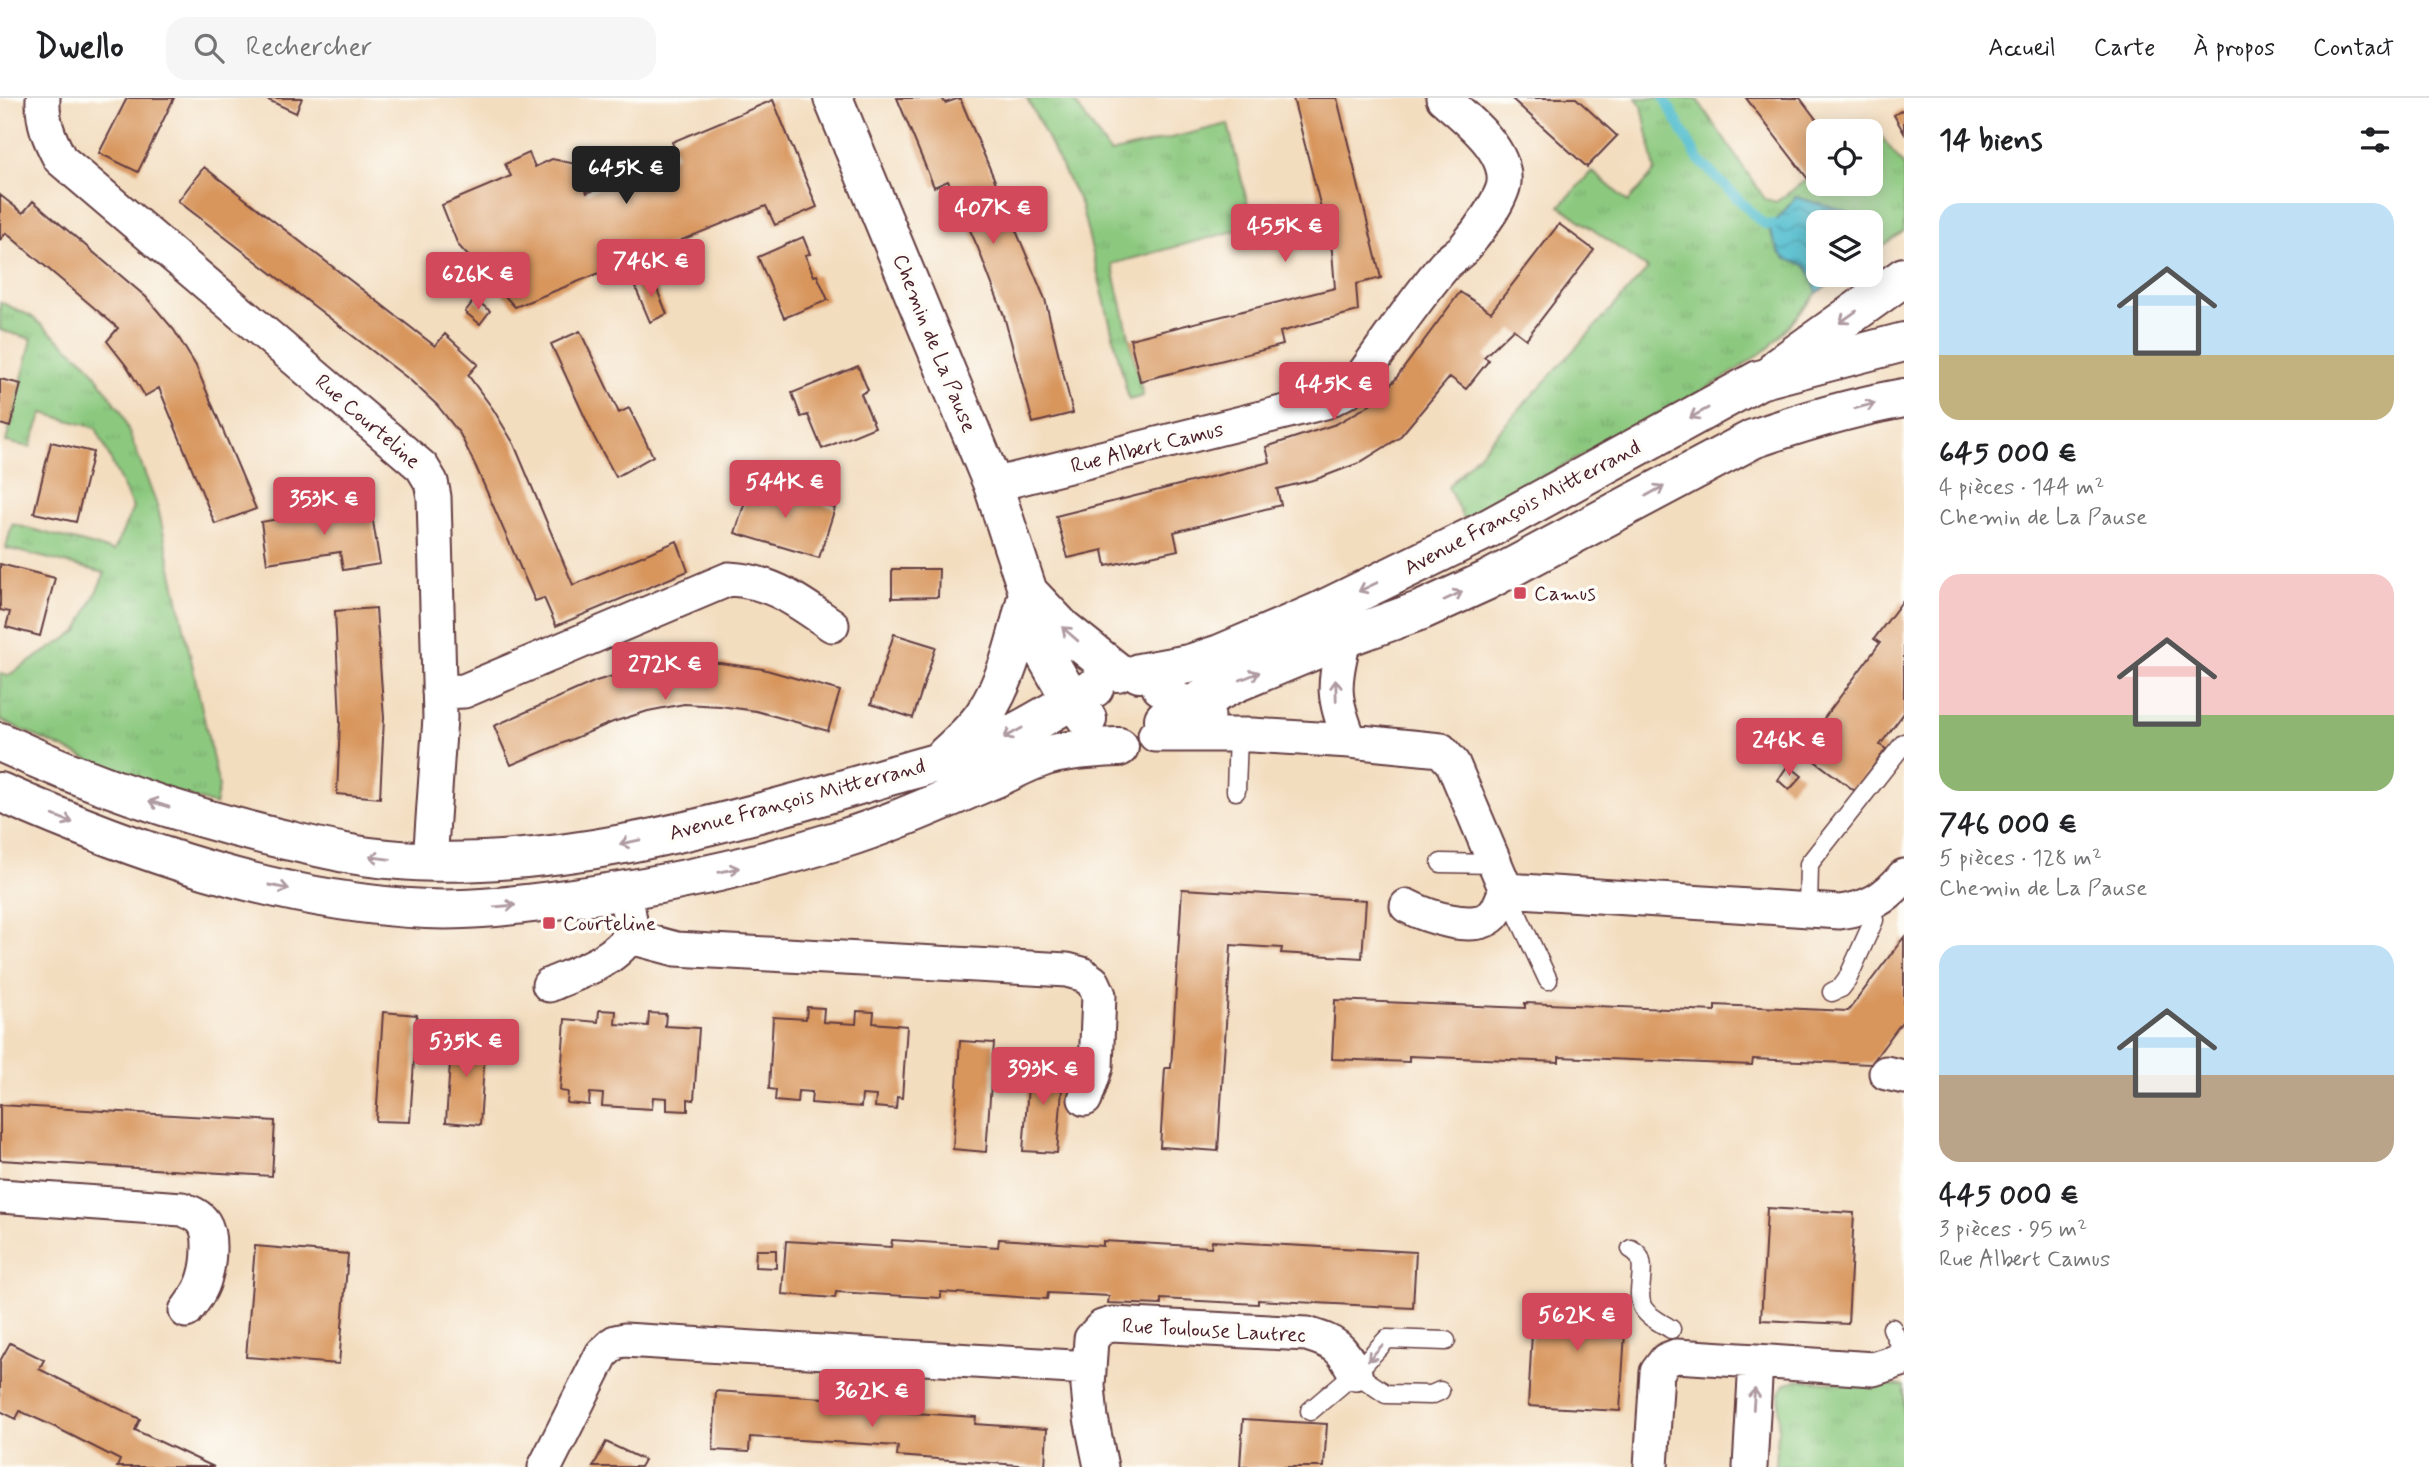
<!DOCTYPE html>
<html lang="fr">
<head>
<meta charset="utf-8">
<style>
	:root { --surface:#fff; --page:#f6f6f6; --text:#202124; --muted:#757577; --line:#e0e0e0; --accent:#d1495b }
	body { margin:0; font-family:Mynerve,sans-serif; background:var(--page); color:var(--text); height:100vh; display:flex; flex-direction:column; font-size:26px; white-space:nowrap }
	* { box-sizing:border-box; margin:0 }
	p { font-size:23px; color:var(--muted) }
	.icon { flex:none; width:38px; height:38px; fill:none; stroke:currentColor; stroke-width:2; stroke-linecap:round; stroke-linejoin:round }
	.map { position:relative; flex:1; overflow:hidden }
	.sheet { display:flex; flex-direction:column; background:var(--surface); width:525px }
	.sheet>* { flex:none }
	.fabs { position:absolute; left:1806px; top:21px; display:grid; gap:14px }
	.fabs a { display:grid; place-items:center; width:77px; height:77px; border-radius:14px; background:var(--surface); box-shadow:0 4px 18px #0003; font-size:35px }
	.price { position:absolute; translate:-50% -60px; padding:0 16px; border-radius:7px; background:var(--accent); color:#fff; font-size:23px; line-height:46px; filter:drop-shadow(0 2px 4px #0008) }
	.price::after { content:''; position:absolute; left:50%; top:42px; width:21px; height:16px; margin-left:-10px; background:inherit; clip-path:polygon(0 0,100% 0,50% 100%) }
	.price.current { background:#222; color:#fff }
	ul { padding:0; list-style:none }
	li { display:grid; align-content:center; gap:14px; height:371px; padding:0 35px }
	li span { display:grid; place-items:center; height:217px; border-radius:21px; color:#555 }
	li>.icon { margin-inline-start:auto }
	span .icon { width:126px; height:126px; fill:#fffc; stroke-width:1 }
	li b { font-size:30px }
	h2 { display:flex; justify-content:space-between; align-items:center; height:84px; padding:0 35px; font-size:30px }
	header { display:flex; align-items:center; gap:42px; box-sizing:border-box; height:98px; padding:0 35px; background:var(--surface); border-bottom:2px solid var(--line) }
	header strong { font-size:33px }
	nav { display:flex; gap:38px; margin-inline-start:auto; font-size:24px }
	.search { width:490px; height:63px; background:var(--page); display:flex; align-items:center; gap:18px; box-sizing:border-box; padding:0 24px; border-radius:21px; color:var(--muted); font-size:26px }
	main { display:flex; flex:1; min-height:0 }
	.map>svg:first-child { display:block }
</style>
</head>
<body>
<header>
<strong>Dwello</strong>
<div class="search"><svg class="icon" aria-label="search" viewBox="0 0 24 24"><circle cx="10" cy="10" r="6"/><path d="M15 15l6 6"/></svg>Rechercher</div>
<nav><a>Accueil</a><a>Carte</a><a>À propos</a><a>Contact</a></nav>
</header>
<main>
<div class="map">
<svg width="1904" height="1369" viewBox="0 0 1904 1369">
	<defs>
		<pattern id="grass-tufts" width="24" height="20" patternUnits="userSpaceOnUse" patternTransform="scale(1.75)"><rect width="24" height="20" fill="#8cc97f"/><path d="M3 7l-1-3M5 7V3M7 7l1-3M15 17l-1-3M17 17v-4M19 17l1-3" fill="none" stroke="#7aac6e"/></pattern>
		<pattern id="water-waves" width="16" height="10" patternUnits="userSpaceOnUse" patternTransform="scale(1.75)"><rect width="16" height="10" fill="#53becf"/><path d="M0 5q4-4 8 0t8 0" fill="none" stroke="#479aa8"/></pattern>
	</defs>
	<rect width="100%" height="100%" fill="#fdfcf7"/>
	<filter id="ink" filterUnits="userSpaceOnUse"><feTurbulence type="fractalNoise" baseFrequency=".0143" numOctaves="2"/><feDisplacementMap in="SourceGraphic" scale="14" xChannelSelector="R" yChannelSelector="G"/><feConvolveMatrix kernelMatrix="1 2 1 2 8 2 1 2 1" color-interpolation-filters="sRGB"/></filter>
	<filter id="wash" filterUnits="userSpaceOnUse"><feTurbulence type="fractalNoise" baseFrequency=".00686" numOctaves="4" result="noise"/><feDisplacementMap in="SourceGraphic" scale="28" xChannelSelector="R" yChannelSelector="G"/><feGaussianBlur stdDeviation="1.57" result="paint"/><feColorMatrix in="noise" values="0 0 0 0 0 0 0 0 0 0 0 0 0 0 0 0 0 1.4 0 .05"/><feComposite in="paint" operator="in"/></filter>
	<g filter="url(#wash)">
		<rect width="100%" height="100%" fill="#f3ddbf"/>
		<path fill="url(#grass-tufts)" stroke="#6b7455" stroke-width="2" d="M1027,0H1072L1110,55L1228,26L1253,128L1112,166L1143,298L1129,302L1081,107Z
			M1636,0H1696L1765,101L1776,104L1818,73V86H1871V33H1858L1870,24L1904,68V133L1871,156V124H1818V177H1842L1817,195L1770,249L1723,281L1464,422L1448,389L1648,171L1560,108L1592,73L1628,104L1655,73L1642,8Z
			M0,204L31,218L88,266L121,313L158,410L219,689L215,707L116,674L0,622V575L7,578L78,533L105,475L6,450L12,426L114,453L133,410L96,330L43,315L30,349L6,344L32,241L0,232Z
			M1796,1282L1904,1288V1369H1776L1780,1295L1786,1285Z"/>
		<path fill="url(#water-waves)" stroke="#4e6e7d" stroke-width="2" d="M1796,99L1848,114L1854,124H1818V177H1842L1817,195L1809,172L1804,167L1786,161L1779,154L1769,131Z"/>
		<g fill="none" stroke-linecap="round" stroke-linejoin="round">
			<path stroke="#53becf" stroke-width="10" d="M1664,0L1698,61L1759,122L1766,127L1774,126"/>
		</g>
		<g id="blocks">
			<path fill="#d8965d" d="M127,0H174L138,74L99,55Z
				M264,0H302L296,15Z
				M897,0H942L945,5L960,0L1045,201L1073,315L1033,325L1004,218L978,150L948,83L934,89Z
				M1293,0H1337L1381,180L1356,186L1358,213L1280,234L1283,247L1140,283L1130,241L1335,190L1332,153Z
				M1511,0H1576L1617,38L1587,69Z
				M1746,0H1800L1825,33H1818V73L1808,81Z
				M773,2L817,109L775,127L766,108L515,209L458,147L442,107L511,78L505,66L529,55L535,69L552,61L576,66L587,95L677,58L672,44Z
				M1904,11V35L1894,17Z
				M204,69L435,248L445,236L478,266L468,277L493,311L514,346L573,487L677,443L688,473L556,528L544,500L535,503L476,369L460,336L437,307L410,282L178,103Z
				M0,97L23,115L33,103L146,199L174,232L196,268L256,411L215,426L159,290L145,298L128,270L107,243L118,230L6,135L0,142Z
				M1559,126L1594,152L1526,241L1513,231L1484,259L1489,262L1466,291L1450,279L1399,340L1359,365L1317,381L1277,391L1281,407L1174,434L1178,452L1106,468L1103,452L1068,460L1056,418L1270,364L1266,349L1336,326L1368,308L1394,283L1460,194L1491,214Z
				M803,139L810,156L805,157L814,178L817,177L828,202L784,220L758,159Z
				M652,179L667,216L650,224L634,186Z
				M475,201L490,213L480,226L465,214Z
				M580,233L619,315L629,310L653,358L616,379L594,339L551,246Z
				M858,268L868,292L861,296L875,329L822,351L808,317L801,319L792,295Z
				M0,281L21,286L10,329L0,326Z
				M51,344L93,354L76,424L34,415Z
				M751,385L835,410L819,460L735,435Z
				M370,405L380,466L343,472L340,454L267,465L261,424Z
				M0,466L55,480L40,538L6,529L10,514L0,512Z
				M892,471H939L938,499L892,500Z
				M1904,501V615L1880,647L1886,651L1855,693L1808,658L1830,629L1822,623L1880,545L1874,541Z
				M376,510L384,620L380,700L337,696L340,623L335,513Z
				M894,536L936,549L913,620L871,606Z
				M678,565H720L763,571L840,593L828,633L756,613L720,608L684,606L648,613L613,624L511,667L494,628L596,583L637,571Z
				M1788,667L1802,678L1789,692L1778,682Z
				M1182,791L1366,802L1362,860L1281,855L1282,850L1231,847L1218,1053L1160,1049L1165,970H1171Z
				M1904,839V921L1871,966L1753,961L1752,967L1559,959V964L1409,958V964L1332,961L1335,902L1525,910V905L1715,913V907L1848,913Z
				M807,909L824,910L823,924L856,926L857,913L874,914L873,925L907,928L902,1000L897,999L896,1011L875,1009L876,998L862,997L861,1009L811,1005L812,994L798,993L797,1005L775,1003L776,992L769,991L773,919L806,921Z
				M599,912L616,913L615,926L648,928L649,915L666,916L665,928L699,930L694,1002L688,1001V1013L667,1012V1000L653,999L652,1011L602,1008L603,996L590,995L589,1007L567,1005L568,994L560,993L565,921L598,924Z
				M383,914L417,917L410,1024L376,1023Z
				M452,935L486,937L480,1027L446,1024Z
				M960,943L994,945L986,1054L953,1051Z
				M1030,963L1064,966L1057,1055L1023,1053Z
				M0,1007L275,1023L272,1078L0,1062Z
				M1767,1110L1854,1115L1848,1226L1761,1222Z
				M999,1141L1103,1148V1143L1211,1149L1212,1143L1416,1154L1413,1210L1258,1202V1206L1161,1201V1207L1108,1205L1109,1198L1048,1195L1047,1201L941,1194V1200L836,1194L835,1200L782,1196L786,1143L891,1149L892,1142L998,1149Z
				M255,1148L348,1156L339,1266L246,1259Z
				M756,1152H776V1170L755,1169Z
				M1534,1198L1627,1203L1620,1313L1528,1308Z
				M10,1245L44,1262L39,1271L140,1321L135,1332L214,1369H117L120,1362L53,1328L20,1313L16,1321L0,1313V1263Z
				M716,1293L900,1305L899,1314L976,1319L975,1326L1047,1331L1045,1369L897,1358L898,1348L750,1339L749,1354L713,1352Z
				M1243,1321L1327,1326L1324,1369H1240Z
				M606,1344L644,1362L640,1369H593Z"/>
		</g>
	</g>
	<g filter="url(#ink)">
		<use href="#blocks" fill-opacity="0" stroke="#633c41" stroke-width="2"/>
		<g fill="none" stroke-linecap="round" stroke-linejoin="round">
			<g stroke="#633c41" stroke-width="21">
				<path id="lane" d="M1236,693L1238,637
					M1441,765L1495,766
					M1506,792L1548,882
					M1808,812L1809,766L1904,645
					M1832,894L1841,890L1847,882L1874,822L1869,808
					M1631,1151C1653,1162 1633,1192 1643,1210C1649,1220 1662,1225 1671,1231
					M1892,1230L1904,1258
					M1355,1275L1386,1296L1431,1297L1440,1293
					M1310,1313L1355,1275L1387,1241L1446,1243"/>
			</g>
			<g stroke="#633c41" stroke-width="37">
				<path id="street" d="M43,0C42,24 49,40 60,61L422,369L431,384L434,399L440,620L430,764
					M993,387L1325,304L1347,293L1363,277C1389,241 1414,203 1443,169C1449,161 1460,156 1466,148C1477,135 1503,100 1504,84C1507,51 1465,19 1443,0
					M1344,540C1334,588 1331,596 1350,643
					M1159,590L1208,618
					M439,594L464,593L729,481C773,483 798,504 832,527
					M1155,637H1252L1350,643L1441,652L1453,666L1506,792L1840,814C1869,810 1886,800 1904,778
					M625,793L632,834L642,842L676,851L1067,872L1082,876L1093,884L1099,897L1096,969L1085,1001
					M1407,808C1426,818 1475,835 1493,817C1499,811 1502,800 1506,792
					M549,887C579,874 616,863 632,834
					M1886,975L1904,979
					M0,1098L182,1111C190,1114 199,1117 204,1125C212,1137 209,1166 205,1179C202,1192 194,1202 186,1213
					M1756,1263L1873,1271L1904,1261
					M545,1369L602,1256L615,1244L624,1242L1089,1270
					M1101,1369L1091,1320L1088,1288L1091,1241L1102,1229L1112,1226L1307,1236C1336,1245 1341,1248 1355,1275
					M1651,1369L1657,1274L1666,1262L1676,1258L1756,1263L1750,1369"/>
			</g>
			<g stroke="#633c41" stroke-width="42">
				<path id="secondary" d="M833,0L993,387L1028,494L1033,524L1042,551L1062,586L1087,621
					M1778,269L1904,179
					M1028,494L1062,530L1117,574
					M1139,575L1189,566L1220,556L1316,515L1482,434L1759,282L1904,244
					M1164,621L1235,585L1344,540L1422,512L1486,483L1753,341C1802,324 1853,309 1904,300
					M0,644C90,686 185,718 282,741C317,749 352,758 388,761C542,776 715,729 862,686C907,672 955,662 998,643C1031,628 1062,607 1094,590
					M946,657C960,644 973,633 984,617C1007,583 1017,539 1027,499
					M0,694C133,753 278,804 426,811C472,813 519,807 565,801C658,789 749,770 839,742C891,726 941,703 991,682C1010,674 1030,662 1050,657C1072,651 1097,650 1119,649"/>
			</g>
			<use href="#lane" stroke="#fff" stroke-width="18"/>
			<use href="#street" stroke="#fff" stroke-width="33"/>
			<use href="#secondary" stroke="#fff" stroke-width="38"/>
		</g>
		<defs><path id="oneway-shaft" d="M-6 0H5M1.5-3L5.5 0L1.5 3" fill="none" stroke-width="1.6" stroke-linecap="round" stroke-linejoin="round" transform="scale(1.75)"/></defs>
		<g stroke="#ae9aa0">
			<use href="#oneway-shaft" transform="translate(1848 219) rotate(145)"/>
			<use href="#oneway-shaft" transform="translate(1865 308) rotate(-15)"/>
			<use href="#oneway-shaft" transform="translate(1699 315) rotate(151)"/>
			<use href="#oneway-shaft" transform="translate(1655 393) rotate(-29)"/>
			<use href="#oneway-shaft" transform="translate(1368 489) rotate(154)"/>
			<use href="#oneway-shaft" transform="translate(1453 498) rotate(-25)"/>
			<use href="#oneway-shaft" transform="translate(1070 536) rotate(-139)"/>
			<use href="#oneway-shaft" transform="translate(1250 578) rotate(-22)"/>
			<use href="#oneway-shaft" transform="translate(1336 592) rotate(-91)"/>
			<use href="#oneway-shaft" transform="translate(1013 635) rotate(151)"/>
			<use href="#oneway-shaft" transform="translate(159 706) rotate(-163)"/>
			<use href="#oneway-shaft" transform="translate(63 721) rotate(21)"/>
			<use href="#oneway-shaft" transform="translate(630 744) rotate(168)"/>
			<use href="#oneway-shaft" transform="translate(380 760) rotate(-173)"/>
			<use href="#oneway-shaft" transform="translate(729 772) rotate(-13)"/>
			<use href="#oneway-shaft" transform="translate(279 789) rotate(12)"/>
			<use href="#oneway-shaft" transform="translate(505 808) rotate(-5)"/>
			<use href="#oneway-shaft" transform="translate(1375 1255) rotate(133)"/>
			<use href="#oneway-shaft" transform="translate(1754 1301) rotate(-86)"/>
		</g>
	</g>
	<g fill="#d1495b" stroke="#fdfcf7" stroke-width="2.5">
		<rect x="1513" y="488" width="14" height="14" rx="3.5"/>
		<rect x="542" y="818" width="14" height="14" rx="3.5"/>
	</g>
	<g text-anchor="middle" stroke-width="7" stroke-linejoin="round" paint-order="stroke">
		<g font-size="21" fill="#4a1f2b" stroke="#fdfcf7">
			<text transform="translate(935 245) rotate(68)" y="7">Chemin de La Pause</text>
			<text transform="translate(368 323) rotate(41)" y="7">Rue Courteline</text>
			<text transform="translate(1147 349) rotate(-14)" y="7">Rue Albert Camus</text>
			<text transform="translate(1522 409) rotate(-28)" y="7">Avenue François Mitterrand</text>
			<text transform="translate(797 701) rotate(-15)" y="7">Avenue François Mitterrand</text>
			<text transform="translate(1214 1232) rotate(3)" y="7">Rue Toulouse Lautrec</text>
		</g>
		<g font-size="21" fill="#4a1f2b" stroke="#fdfcf7" text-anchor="start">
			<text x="1534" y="502">Camus</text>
			<text x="563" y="832">Courteline</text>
		</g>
	</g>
</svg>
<div class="fabs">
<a><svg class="icon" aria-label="locate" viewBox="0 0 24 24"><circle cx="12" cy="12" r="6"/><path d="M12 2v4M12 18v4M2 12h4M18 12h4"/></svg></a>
<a><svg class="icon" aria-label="layers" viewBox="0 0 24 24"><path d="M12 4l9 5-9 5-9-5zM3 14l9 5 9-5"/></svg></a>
</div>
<b class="price current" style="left:626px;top:108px">645K €</b>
<b class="price" style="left:993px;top:148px">407K €</b>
<b class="price" style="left:1285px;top:166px">455K €</b>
<b class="price" style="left:651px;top:201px">746K €</b>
<b class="price" style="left:478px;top:214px">626K €</b>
<b class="price" style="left:1334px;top:324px">445K €</b>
<b class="price" style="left:785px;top:422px">544K €</b>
<b class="price" style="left:324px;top:439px">353K €</b>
<b class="price" style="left:665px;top:604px">272K €</b>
<b class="price" style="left:1789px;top:680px">246K €</b>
<b class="price" style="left:466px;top:981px">535K €</b>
<b class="price" style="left:1043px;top:1009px">393K €</b>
<b class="price" style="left:1577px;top:1255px">562K €</b>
<b class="price" style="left:872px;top:1331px">362K €</b>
</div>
<section class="sheet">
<h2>14 biens<svg class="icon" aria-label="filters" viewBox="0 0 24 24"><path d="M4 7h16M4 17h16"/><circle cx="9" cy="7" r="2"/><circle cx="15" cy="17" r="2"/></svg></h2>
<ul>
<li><span style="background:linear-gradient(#bfe0f5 70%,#c2b280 0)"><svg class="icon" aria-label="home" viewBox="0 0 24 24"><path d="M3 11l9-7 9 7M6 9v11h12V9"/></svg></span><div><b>645 000 €</b><p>4 pièces · 144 m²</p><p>Chemin de La Pause</p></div></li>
<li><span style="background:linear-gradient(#f6c9c9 65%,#8fb573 0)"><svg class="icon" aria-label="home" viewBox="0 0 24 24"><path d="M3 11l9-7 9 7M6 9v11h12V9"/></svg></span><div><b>746 000 €</b><p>5 pièces · 128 m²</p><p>Chemin de La Pause</p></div></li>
<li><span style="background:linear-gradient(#bfe0f5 60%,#b9a48a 0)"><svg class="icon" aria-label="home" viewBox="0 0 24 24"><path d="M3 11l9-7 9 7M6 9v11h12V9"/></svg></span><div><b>445 000 €</b><p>3 pièces · 95 m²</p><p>Rue Albert Camus</p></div></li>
</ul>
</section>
</main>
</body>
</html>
